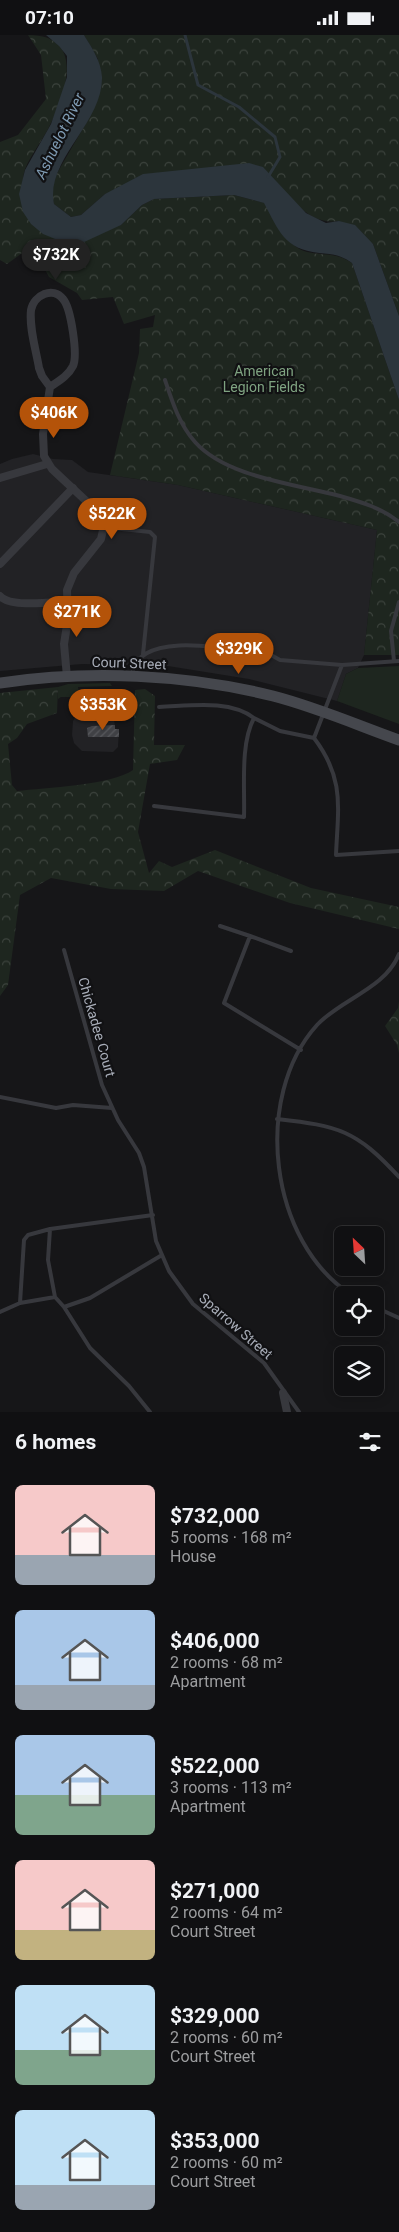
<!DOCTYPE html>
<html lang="en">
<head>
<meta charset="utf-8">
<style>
	:root { --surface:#101012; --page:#19191b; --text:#f1f3f6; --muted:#9c9d9f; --line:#303032; --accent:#b45309 }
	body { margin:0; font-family:Roboto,sans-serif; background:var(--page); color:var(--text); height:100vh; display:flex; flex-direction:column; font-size:19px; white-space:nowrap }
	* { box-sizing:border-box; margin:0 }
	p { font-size:16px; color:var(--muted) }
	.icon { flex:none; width:28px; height:28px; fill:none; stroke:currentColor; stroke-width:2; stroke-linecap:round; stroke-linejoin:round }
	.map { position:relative; height:1377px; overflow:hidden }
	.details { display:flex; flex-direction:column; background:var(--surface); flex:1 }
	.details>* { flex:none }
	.needle { width:32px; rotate:335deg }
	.tools { position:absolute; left:334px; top:1191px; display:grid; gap:10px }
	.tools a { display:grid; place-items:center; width:50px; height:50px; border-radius:8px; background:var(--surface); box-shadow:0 2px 12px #0003,0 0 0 1px var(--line); font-size:25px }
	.price { position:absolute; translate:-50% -42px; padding:0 11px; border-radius:18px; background:var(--accent); color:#fff; font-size:16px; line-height:32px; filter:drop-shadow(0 1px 2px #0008) }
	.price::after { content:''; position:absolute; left:50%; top:30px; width:15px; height:11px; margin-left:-8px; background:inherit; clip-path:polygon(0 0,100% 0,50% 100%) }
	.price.on { background:#222; color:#fff }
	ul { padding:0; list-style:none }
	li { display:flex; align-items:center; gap:15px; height:125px; padding:0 15px }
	li span { display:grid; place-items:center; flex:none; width:140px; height:100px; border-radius:8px; color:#555 }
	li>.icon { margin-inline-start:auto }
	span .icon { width:60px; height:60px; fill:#fffc; stroke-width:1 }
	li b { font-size:21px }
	h2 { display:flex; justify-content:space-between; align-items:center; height:60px; padding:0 15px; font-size:21px }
	.status { display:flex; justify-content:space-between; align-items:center; height:35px; padding:0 25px; background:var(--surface); direction:ltr }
	.status svg { height:14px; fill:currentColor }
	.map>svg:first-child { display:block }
</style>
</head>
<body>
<div class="status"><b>07:10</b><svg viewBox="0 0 49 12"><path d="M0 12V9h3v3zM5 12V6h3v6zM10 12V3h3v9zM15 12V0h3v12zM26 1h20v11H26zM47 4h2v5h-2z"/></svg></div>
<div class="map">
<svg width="399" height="1377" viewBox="0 0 399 1377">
	<defs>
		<pattern id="forest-crowns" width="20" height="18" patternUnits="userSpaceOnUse" patternTransform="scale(1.25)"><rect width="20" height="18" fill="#1e261f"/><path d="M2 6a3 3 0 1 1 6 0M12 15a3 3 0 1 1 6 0" fill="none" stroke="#3c433d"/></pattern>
		<pattern id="building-hatch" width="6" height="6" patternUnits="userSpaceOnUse" patternTransform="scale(1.25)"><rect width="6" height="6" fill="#404145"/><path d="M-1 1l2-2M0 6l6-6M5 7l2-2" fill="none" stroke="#595a5e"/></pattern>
	</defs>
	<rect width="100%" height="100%" fill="#161618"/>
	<path fill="#222225" d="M33,419L53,424L72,425L88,437L178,450L377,495L364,620L358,633L346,639L337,666L249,644L168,631L82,629L0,636V429L12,424Z
		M77,679L114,680L115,694H119L118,712L113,717L82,716L74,708L72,700L73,686Z"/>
	<path fill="#1e261f" d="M399,631V689L337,666L346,639L358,633Z
		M110,648L112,651L78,652L80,662H61L58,664V652L68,649Z"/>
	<path fill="url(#forest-crowns)" d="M28,0C85,0 67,56 50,90C43,105 31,119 25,134C21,146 23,164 23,177L121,190L142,170L154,164L234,160L265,168C274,186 286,211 307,217C325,221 336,217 352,228L399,365V620H364L377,495L178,450L110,440L139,318L140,294L153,292L155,280L124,289L113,262L82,265L77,258L49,242L41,227L25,216L7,229L0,225V107L18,100L46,64L41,20Z
		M84,0H399V281L373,209L339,186C308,191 290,161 271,141L105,159L81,180L71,182L54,169L51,155L56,140L89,83L98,24Z
		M58,652L57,678L27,689L17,703L8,709L12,750L17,756C45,753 112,750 133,735L135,655L145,654L155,661L154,710H185L177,725L150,729L138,797L149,838L159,826L172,832L215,815L311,853L399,872V894L290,868L198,836L164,856L111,854L51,843L20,860L8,950L0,961V658Z
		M399,966V1018L397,1010L385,991L398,973Z"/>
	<path fill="#2c353c" d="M46,0H84C92,13 101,26 102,42C103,88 45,125 54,169L71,182L81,180L105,159L143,139L249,128L263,132L306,178L326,188L339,186L355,190L373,209L399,281V365L352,228C341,220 332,219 319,218C284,214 279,196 264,168L234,160L154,164L142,170L121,190L82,208L60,206L43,199L31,189L23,177L19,159L25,135L51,89L67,42V21L59,11Z"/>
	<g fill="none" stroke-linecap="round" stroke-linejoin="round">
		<path stroke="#2c353c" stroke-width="3" d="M185,0L198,50L239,72L275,102L280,122L268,142"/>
	</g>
	<path fill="url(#building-hatch)" d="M115,690V694H119V702H88L87,693L92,691Z"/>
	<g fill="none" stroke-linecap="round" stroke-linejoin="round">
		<path stroke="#37383d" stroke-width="4" d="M165,345C172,366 179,389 195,407C226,442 295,449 340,461C361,467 382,473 399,487
			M103,492L150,497L155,502L143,619
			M394,626L391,596L399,567
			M132,639C139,592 238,616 271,620L280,625L342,630L399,626
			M159,672C189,671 229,664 254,683
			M314,703L342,630
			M154,771L244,782C245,753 240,709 254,683L280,696L314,703C345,744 338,772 336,820L399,816
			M220,891L250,901
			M64,915L102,1050L118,1085L139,1118L144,1132L156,1206L169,1236L193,1269L264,1328L299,1377
			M291,916L250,901L224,968L301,1015
			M0,1062L56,1073L73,1070L112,1073
			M277,1084C339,1091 356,1095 399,1142
			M352,1260C269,1208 252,1062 317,990C341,964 385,954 399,919
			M55,1262L48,1225L50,1194L153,1180
			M20,1268L24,1205L28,1200L50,1194
			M64,1272L90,1313L129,1351L150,1377
			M375,1272L399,1283
			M0,1277L20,1268L55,1262L64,1272L90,1263L162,1220"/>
		<path stroke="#37383d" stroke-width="8" d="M50,352C59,346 68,341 73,331C78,320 71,273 63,264C53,251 34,260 31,275C29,293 36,315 39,333L42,341L50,352L43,399L44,421L52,434L99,478L103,495L101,504L74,538L67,555L68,584L64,609L67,642
			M0,443L47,429
			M0,529L73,453
			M0,561C10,573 52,567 67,566
			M283,1358L287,1377"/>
		<path stroke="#45474d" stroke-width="11" d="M0,648C90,635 185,639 273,661C316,672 357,690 399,705"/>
	</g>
	<g text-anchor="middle" stroke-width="4.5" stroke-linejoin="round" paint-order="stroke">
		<g font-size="14" fill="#7fa381" stroke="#111113">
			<text x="264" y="341">American<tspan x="264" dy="16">Legion Fields</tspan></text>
		</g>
		<g font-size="14" fill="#a8adb8" stroke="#111113">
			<text transform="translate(129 628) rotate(2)" y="5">Court Street</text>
			<text transform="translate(97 992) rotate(74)" y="5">Chickadee Court</text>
			<text transform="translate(236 1291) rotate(41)" y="5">Sparrow Street</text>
		</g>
		<g font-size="15" font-style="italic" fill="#7f9bb3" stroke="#111113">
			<text transform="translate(60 101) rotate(-64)" y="5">Ashuelot River</text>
		</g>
	</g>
</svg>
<div class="tools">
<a><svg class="needle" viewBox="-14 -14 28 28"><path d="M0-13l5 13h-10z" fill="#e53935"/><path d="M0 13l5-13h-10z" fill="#9c9d9f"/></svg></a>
<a><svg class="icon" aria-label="locate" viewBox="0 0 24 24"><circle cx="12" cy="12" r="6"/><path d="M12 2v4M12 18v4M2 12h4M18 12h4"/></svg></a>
<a><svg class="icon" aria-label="layers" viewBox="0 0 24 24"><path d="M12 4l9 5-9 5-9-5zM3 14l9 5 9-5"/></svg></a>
</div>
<b class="price on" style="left:56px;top:246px">$732K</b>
<b class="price" style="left:54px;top:404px">$406K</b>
<b class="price" style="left:112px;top:505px">$522K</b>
<b class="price" style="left:77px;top:603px">$271K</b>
<b class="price" style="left:239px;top:640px">$329K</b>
<b class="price" style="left:103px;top:696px">$353K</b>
</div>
<section class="details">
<h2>6 homes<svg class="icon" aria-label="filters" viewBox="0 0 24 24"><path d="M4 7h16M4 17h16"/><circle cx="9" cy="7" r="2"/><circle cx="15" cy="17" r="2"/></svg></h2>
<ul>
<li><span style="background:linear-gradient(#f6c9c9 70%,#9aa5b1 0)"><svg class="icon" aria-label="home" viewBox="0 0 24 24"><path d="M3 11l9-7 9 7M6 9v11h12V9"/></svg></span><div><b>$732,000</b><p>5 rooms · 168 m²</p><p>House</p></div></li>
<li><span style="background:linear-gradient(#a9c7e8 75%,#9aa5b1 0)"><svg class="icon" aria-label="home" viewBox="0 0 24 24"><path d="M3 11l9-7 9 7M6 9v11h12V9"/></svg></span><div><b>$406,000</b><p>2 rooms · 68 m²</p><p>Apartment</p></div></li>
<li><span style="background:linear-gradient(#a9c7e8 60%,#7fa58c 0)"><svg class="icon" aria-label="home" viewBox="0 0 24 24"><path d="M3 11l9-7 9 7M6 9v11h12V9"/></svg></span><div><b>$522,000</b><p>3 rooms · 113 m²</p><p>Apartment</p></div></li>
<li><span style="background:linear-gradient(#f6c9c9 70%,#c2b280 0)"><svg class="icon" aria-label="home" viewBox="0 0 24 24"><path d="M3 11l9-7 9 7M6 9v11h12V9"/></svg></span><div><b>$271,000</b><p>2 rooms · 64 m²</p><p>Court Street</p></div></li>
<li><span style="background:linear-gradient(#bfe0f5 65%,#7fa58c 0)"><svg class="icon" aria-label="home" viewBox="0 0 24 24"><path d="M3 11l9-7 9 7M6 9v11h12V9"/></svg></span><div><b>$329,000</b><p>2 rooms · 60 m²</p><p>Court Street</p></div></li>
<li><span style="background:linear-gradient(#bfe0f5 75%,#9aa5b1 0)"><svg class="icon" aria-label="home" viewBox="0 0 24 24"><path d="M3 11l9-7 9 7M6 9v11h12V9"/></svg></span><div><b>$353,000</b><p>2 rooms · 60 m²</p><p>Court Street</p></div></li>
</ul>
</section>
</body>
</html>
